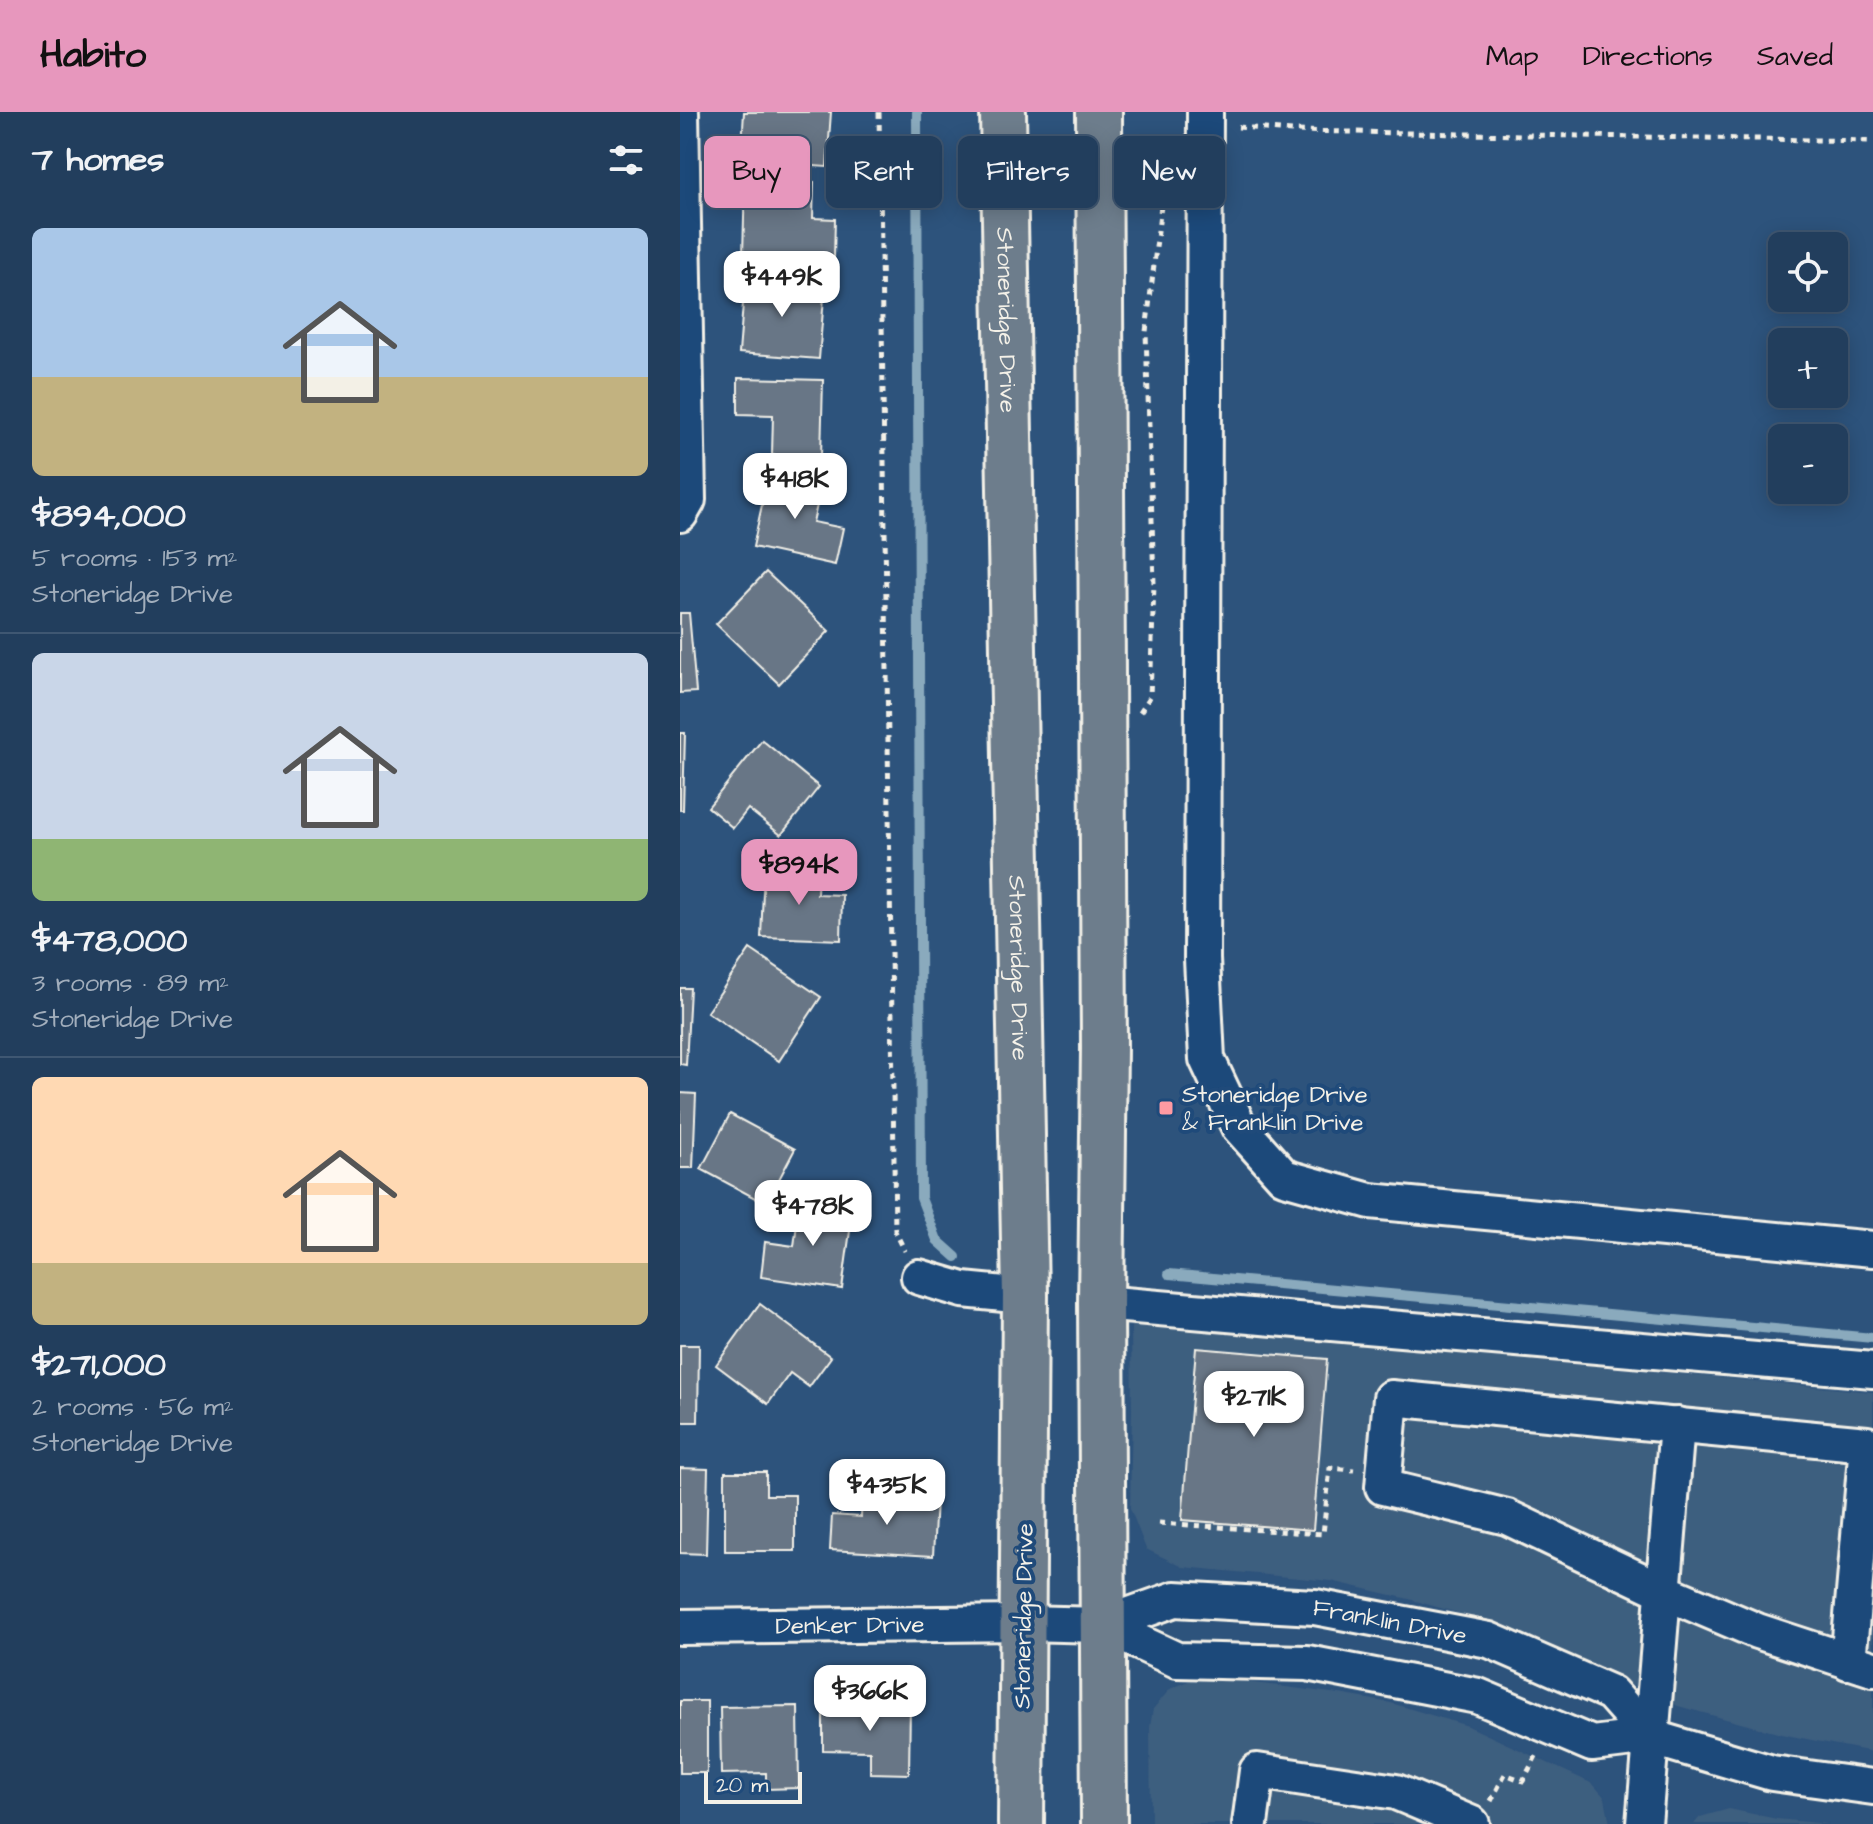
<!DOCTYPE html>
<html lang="en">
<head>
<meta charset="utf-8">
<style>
	:root { --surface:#223e5d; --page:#2e4966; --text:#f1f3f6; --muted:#a2aebc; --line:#3f5772; --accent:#e797bd }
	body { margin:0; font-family:"Architects Daughter",sans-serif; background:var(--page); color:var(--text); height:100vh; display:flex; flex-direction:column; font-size:30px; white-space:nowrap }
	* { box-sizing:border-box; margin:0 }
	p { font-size:26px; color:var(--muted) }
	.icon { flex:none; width:44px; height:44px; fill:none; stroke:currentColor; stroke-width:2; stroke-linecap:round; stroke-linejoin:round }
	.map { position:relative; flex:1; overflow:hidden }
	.sheet { display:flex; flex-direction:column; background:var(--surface); width:680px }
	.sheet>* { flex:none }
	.guide { position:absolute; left:24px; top:24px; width:760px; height:72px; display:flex; gap:16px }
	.buttons { position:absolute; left:1088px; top:120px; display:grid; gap:16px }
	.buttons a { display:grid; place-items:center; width:80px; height:80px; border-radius:12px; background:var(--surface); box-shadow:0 4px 20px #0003,0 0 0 2px var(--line); font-size:40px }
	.scale { position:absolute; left:24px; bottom:20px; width:98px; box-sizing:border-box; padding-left:8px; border:4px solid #f4f1e8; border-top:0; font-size:22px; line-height:28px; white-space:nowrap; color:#f4f1e8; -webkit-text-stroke:6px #1f4a7a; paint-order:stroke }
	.price { position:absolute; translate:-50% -68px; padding:0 18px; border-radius:16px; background:#fff; color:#222; font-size:26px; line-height:52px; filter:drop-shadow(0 2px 4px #0008) }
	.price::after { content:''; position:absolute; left:50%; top:48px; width:24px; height:18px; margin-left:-12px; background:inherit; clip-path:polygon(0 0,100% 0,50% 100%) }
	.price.active { background:var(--accent); color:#111 }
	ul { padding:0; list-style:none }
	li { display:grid; align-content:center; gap:16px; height:424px; padding:0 32px }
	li+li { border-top:2px solid var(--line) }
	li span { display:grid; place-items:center; height:248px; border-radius:12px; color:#555 }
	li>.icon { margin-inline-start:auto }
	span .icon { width:144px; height:144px; fill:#fffc; stroke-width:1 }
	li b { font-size:34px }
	h2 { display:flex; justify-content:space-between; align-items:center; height:96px; padding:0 32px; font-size:34px }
	.chip { padding:0 28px; border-radius:12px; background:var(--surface); box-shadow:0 4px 20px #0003,0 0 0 2px var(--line); font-size:28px; line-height:72px }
	.chip.active { background:var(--accent); color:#111 }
	header { display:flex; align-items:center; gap:48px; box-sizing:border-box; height:112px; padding:0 40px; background:var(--accent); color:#111 }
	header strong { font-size:38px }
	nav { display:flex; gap:44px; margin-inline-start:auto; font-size:28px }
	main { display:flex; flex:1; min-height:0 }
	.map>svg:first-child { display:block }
</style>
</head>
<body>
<header>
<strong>Habito</strong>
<nav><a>Map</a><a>Directions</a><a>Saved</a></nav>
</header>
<main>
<section class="sheet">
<h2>7 homes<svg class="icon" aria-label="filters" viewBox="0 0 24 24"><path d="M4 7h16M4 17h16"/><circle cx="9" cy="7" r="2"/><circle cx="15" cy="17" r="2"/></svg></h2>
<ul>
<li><span style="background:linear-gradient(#a9c7e8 60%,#c2b280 0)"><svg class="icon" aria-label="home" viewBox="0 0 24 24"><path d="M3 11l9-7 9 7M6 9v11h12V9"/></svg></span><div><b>$894,000</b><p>5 rooms · 153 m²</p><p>Stoneridge Drive</p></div></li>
<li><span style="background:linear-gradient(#c9d6e8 75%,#8fb573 0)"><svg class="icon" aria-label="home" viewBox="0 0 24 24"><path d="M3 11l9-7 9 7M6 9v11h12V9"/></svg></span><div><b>$478,000</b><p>3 rooms · 89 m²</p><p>Stoneridge Drive</p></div></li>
<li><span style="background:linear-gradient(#ffd9b3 75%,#c2b280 0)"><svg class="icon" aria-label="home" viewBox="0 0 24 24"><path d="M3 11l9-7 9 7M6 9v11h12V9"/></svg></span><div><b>$271,000</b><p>2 rooms · 56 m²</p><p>Stoneridge Drive</p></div></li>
</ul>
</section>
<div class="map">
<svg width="1193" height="1712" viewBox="0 0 1193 1712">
	<rect width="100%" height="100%" fill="#2d537c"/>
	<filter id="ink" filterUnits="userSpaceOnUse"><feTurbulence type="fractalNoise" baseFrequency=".0125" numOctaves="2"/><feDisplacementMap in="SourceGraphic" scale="16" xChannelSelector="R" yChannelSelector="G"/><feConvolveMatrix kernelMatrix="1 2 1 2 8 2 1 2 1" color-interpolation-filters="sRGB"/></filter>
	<g filter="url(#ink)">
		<path fill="#3e5e7f" d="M451,1214L733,1237L1193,1280V1640L1101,1622L998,1594L816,1512L729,1487L651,1469L503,1455L466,1437L450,1396L452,1299Z
			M552,1568L659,1582L711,1591L788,1614L913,1672L925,1686L930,1712H471L470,1615L473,1597L490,1577L509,1569Z
			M1049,1697L1097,1707L1148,1712H1014L1020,1705Z"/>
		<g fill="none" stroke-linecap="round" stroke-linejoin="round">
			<path stroke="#8aaabd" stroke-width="10" d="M237,0L241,1086L257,1128L276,1145
				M489,1162L1193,1226"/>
		</g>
		<path fill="#677686" stroke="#f4f1e8" stroke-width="2" d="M64,0H151L147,55L61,49Z
			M65,68L134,70L133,106L155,107L154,146L63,144Z
			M65,167L145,173L139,247L59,241Z
			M58,266L143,268L141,344L92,343L93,303L58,302Z
			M89,360L142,372L133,410L163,416L155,453L73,435Z
			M86,460L149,519L99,572L36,512Z
			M0,501H9L16,580L0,581Z
			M0,621H5L3,698H0Z
			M82,628L139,675L101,723L68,697L53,716L28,695Z
			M84,756L138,758L137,782L162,783L161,828L81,825Z
			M70,837L141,885L99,949L27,900Z
			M0,876H10L6,953L0,952Z
			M0,981L16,982L13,1056H0Z
			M50,1002L115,1037L86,1092L21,1057Z
			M120,1090L173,1097L162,1177L81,1165L85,1130L114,1134Z
			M80,1192L151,1245L129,1275L110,1261L88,1292L36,1253Z
			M0,1233H19L18,1310H0Z
			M516,1236L647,1247L633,1418L502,1408Z
			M0,1356L28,1357L26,1442L0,1441Z
			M45,1360H86V1383H115V1439H45Z
			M182,1383L256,1387L253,1444L150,1438L152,1403L181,1405Z
			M0,1589H27V1661H0Z
			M143,1590L230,1591L229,1662L190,1661V1639L143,1638Z
			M118,1594L119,1676L86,1677V1661L41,1662L40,1595Z"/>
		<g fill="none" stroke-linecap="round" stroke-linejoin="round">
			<g stroke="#f4f1e8" stroke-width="40">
				<g id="minor">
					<path d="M525,0L522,847L527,947L559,1015L604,1065L690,1089L1193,1137"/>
					<path d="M0,402L8,388L1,0"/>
					<path d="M239,1165L283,1178L345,1184"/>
					<path d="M421,1191L1193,1258"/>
					<path d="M422,1513L497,1548L627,1551L798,1584L912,1632L970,1625L1092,1661L1193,1675"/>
					<path id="s1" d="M0,1515L342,1511L422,1513L495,1487L635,1495L809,1528L931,1581L970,1625"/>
					<path d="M1168,1550L1187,1332L711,1286L703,1375L827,1405L983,1479L1077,1519L1193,1557"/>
					<path d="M570,1712L577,1659L716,1680L792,1712"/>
					<path d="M964,1712L997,1313"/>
				</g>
			</g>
			<g stroke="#f4f1e8" stroke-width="50">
				<g id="major">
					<path id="s2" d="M323,0L345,1184L341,1712"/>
					<path d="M419,0L424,936L421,1191L424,1712"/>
				</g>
			</g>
			<path stroke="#f4f1e8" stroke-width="5" stroke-dasharray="6 6" stroke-linecap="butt" d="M199,0L215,1119L225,1139
				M558,15L613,19L1193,29
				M460,600L470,585L474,472L466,220L489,26
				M479,1411L643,1422L650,1356L674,1358
				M811,1689L825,1662L843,1669L857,1642"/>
			<use href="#minor" stroke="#1f4a7a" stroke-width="34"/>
			<use href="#major" stroke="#6d7d8c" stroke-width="44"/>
		</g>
	</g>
	<rect fill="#ff9aa2" stroke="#1f4a7a" stroke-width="3" x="478" y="988" width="16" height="16" rx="4"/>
	<g text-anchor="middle" stroke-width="8" stroke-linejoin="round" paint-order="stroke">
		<g font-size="24" fill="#f4f1e8" stroke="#1f4a7a">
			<text dy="8" stroke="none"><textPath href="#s2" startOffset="208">Stoneridge Drive</textPath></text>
			<text dy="8" stroke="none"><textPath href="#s2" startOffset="856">Stoneridge Drive</textPath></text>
			<text transform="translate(343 1504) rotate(-89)" y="8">Stoneridge Drive</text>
			<text dy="8" stroke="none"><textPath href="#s1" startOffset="716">Franklin Drive</textPath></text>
			<text dy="8" stroke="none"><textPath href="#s1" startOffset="170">Denker Drive</textPath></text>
		</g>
		<g font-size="24" fill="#f4f1e8" stroke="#1f4a7a" text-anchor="start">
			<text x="502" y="990">Stoneridge Drive<tspan x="502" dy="28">&amp; Franklin Drive</tspan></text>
		</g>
	</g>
</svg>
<div class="buttons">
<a><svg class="icon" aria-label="locate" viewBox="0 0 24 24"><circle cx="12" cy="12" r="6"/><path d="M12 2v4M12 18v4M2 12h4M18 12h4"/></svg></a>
<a>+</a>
<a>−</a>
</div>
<div class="scale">20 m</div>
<b class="price" style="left:102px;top:207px">$449K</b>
<b class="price" style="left:115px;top:409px">$418K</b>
<b class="price active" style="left:119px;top:795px">$894K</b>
<b class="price" style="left:133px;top:1136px">$478K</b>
<b class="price" style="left:574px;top:1327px">$271K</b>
<b class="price" style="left:207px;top:1415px">$435K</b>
<b class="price" style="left:190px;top:1621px">$366K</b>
<div class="guide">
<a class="chip active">Buy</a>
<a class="chip">Rent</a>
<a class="chip">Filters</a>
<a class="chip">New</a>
</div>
</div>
</main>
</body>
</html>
